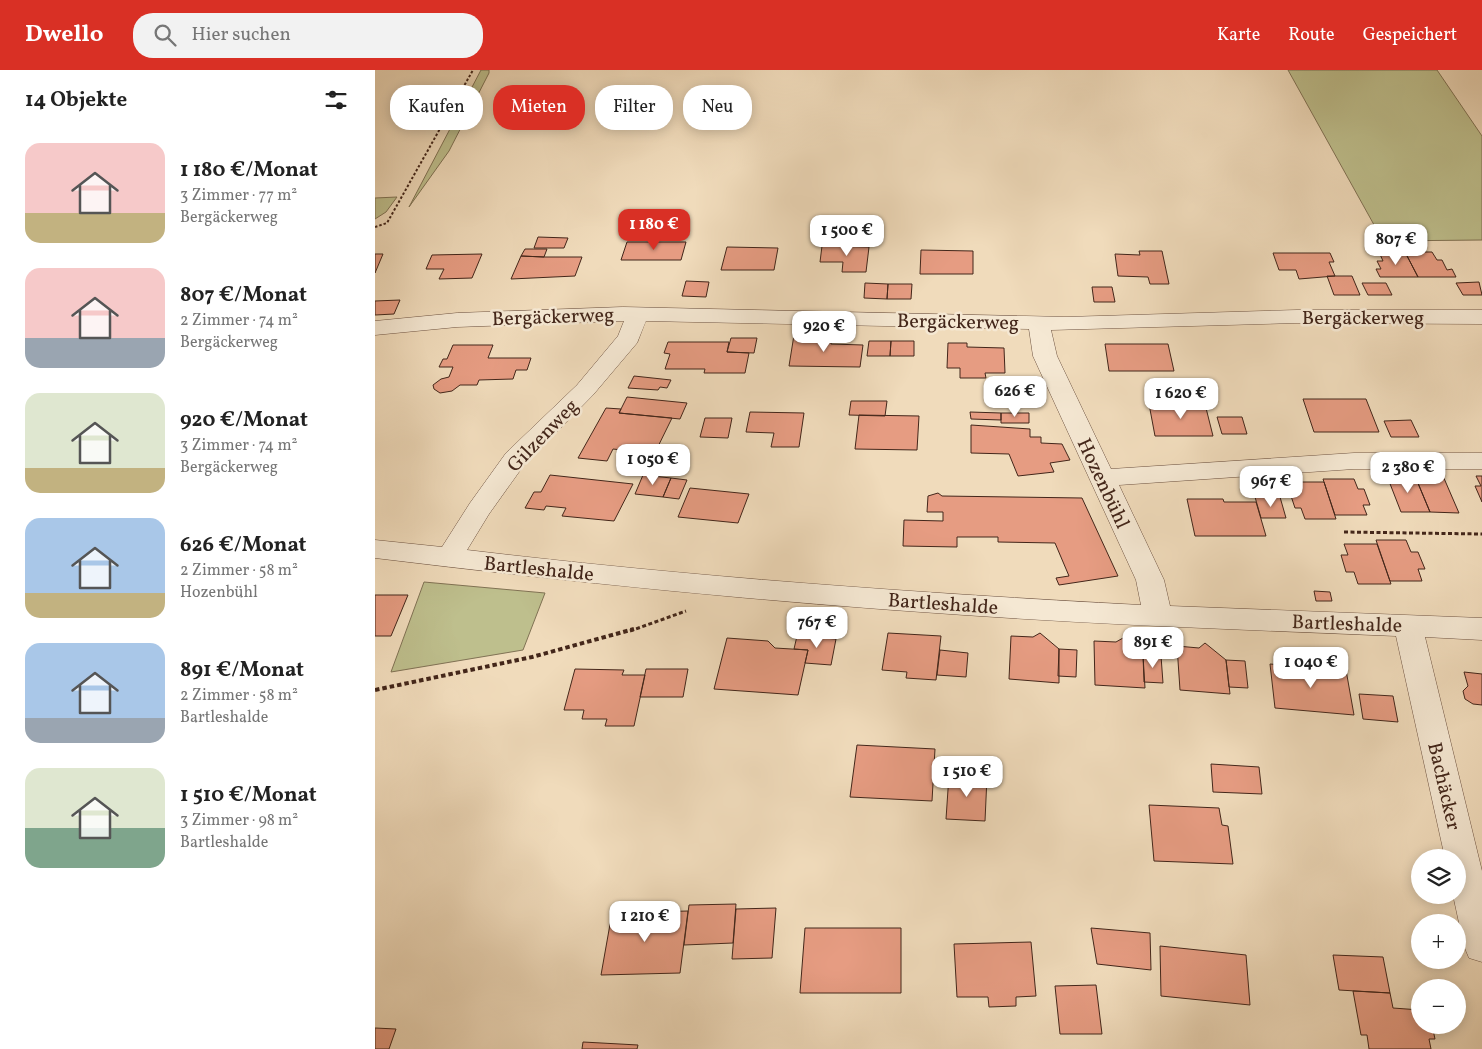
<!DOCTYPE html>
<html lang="de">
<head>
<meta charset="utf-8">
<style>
	:root { --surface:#fff; --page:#f2f2f2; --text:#222; --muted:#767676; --accent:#d93025 }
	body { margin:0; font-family:Vollkorn,serif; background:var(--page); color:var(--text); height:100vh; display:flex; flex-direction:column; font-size:19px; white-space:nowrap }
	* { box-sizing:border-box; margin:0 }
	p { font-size:16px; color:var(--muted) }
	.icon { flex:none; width:28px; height:28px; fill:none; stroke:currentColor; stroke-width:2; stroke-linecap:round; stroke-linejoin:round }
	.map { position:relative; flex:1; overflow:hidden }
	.side { display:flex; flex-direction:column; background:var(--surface); width:375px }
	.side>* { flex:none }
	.top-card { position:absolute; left:15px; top:15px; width:475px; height:45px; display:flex; gap:10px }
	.fabs { position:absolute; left:1036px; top:779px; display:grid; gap:10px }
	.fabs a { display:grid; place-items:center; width:55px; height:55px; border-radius:50%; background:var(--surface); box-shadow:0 2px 12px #0003; font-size:25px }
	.price { position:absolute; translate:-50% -42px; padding:0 11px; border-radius:10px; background:#fff; color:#222; font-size:16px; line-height:32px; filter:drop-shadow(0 1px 2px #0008) }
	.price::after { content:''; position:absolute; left:50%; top:30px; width:15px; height:11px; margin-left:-8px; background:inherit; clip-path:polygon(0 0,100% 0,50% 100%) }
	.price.on { background:var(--accent); color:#fff }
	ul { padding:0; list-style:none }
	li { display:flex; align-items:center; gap:15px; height:125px; padding:0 25px }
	li span { display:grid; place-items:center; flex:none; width:140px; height:100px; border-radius:15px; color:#555 }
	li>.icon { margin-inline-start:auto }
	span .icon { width:60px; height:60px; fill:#fffc; stroke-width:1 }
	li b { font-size:21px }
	h2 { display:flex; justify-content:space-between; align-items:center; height:60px; padding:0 25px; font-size:21px }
	.pill { padding:0 18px; border-radius:20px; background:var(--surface); box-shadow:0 2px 12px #0003; font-size:18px; line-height:45px }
	.pill.on { background:var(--accent); color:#fff }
	header { display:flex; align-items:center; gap:30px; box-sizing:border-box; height:70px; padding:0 25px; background:var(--accent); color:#fff }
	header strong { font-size:24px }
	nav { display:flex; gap:28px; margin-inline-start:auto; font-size:18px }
	.search { width:350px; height:45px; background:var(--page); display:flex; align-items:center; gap:12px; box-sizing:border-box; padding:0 18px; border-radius:20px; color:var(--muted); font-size:19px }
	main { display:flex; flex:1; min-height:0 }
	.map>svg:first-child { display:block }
</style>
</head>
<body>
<header>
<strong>Dwello</strong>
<div class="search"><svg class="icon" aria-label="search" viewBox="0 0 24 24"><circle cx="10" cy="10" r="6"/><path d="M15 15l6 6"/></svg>Hier suchen</div>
<nav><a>Karte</a><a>Route</a><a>Gespeichert</a></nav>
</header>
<main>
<section class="side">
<h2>14 Objekte<svg class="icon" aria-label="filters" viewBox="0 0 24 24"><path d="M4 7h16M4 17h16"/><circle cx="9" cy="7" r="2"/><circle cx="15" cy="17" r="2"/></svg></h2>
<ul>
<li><span style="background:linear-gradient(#f6c9c9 70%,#c2b280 0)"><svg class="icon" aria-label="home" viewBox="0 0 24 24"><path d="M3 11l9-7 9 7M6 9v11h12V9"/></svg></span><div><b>1 180 €/Monat</b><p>3 Zimmer · 77 m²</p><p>Bergäckerweg</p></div></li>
<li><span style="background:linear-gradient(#f6c9c9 70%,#9aa5b1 0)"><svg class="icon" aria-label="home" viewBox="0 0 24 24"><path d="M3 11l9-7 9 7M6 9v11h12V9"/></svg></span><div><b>807 €/Monat</b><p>2 Zimmer · 74 m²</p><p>Bergäckerweg</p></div></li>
<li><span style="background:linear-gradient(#dfe7d0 75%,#c2b280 0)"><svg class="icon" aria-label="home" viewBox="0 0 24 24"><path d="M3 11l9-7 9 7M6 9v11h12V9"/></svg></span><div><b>920 €/Monat</b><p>3 Zimmer · 74 m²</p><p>Bergäckerweg</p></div></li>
<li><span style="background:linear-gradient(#a9c7e8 75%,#c2b280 0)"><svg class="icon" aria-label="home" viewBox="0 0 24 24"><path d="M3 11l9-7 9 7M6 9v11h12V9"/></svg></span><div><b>626 €/Monat</b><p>2 Zimmer · 58 m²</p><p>Hozenbühl</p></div></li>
<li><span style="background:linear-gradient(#a9c7e8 75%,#9aa5b1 0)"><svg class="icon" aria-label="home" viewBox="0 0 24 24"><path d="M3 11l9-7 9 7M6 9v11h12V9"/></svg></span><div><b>891 €/Monat</b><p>2 Zimmer · 58 m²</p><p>Bartleshalde</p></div></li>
<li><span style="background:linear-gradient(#dfe7d0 60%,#7fa58c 0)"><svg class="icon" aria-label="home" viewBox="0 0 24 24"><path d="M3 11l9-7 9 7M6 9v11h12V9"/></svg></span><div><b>1 510 €/Monat</b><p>3 Zimmer · 98 m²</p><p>Bartleshalde</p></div></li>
</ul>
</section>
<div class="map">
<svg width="1107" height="979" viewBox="0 0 1107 979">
	<rect width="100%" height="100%" fill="#f0dbbb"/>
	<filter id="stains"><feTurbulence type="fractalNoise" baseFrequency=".004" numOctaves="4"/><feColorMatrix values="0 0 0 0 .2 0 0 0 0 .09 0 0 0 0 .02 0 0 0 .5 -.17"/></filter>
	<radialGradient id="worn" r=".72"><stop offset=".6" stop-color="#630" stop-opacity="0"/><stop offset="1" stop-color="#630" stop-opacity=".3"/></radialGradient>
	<path fill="#bebf8d" stroke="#807254" d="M106,0H114V3L74,81L34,137Z
		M913,0H1062L1107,66V170L1008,171Z
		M22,127L11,142L0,149V128Z
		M49,512L170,523L148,580L16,602Z"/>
	<path fill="#e69c82" stroke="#43261a" d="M163,167L193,168L189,178H159Z
		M252,172H311L306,190H246Z
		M447,176L494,177L491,202H467L468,192H445Z
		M352,177L403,178L399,200H346Z
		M150,179H172L169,187L146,186Z
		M546,180L598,181V204H545Z
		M764,181H787L794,214H775L773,207L743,206L740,184L765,185Z
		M1004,182H1030L1043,207H1005L1001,199H1006L1002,191H1008Z
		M1030,182H1057L1062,190H1067L1072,200L1077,199L1081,207H1043Z
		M898,183H955L959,192H954L960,206L924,209L921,200H904Z
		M0,184H8L0,203Z
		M107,184L97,208L64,209L69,199H51L57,185Z
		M146,186L169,187H207L200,206L136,209Z
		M952,206H977L985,225H959Z
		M311,211L334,212L331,227L307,226Z
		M1104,212L1107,225H1088L1081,213Z
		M490,213L513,214L512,229L489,228Z
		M987,213H1011L1017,225H993Z
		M513,214H537L536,229H512Z
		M717,217H737L740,232H719Z
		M25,230L19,244L0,245V231Z
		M419,265H457L456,274L488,275L485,297L414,296Z
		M356,268H382L379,283L352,282Z
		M494,271H516L515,286H492Z
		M516,271H539V286H515Z
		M293,272H354L352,282L374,283L370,303H329L330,299H290L295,284L289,283Z
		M573,273H592V277L629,278L630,303H610L611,308H585V298H572Z
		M730,274H793L799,301H734Z
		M78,275H118L113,288H156L152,300H141L138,309L104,310L102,315H85L77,321L65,323L59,319L58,315L66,309L74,307L78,297H64L68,289H72Z
		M259,306L296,310L292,318L285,317L283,320L253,318Z
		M252,327L312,333L305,349L244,343Z
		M928,329H991L1004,362H939Z
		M476,331H512L510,346L474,345Z
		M774,334H830L838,366H780Z
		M231,338L246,339L244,343L297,348L270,403L255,401L264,382L238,379L232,391L203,388Z
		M375,342L429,343L424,377H396L399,363L371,362Z
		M595,342L626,343V350L596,349Z
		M626,343H654V353H626Z
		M484,345L544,346L542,380L480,379Z
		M842,347H867L872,364H847Z
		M330,348H357L353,368L325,367Z
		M1036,350L1044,367H1016L1009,351Z
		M596,355L655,359V367H666V373L687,374L695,390L675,393L679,402L643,406L634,384L596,383Z
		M175,405L258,414L239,451L187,446L191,438L171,436L169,440L150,438L159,422H166Z
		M268,405L296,408L288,427L260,424Z
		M1012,406H1040L1055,442H1026Z
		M1040,406H1068L1084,443L1055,442Z
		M1101,406H1107V432L1100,416H1106Z
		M296,408L312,410L304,429L288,427Z
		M948,409H979L983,419H989L995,435H988L992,445H960Z
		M919,412H949L961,449H930L926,438H920L915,423H922Z
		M315,418L374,424L363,453L303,447Z
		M563,423L567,426L707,428L743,506L684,515L681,508L694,506L680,473L623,472V467H582V477L528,476L529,450L568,451V442H552L553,426Z
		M880,427H905L911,448H886Z
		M812,429H848L849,432H881L891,466H820Z
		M1001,470H1031L1036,482H1043L1050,499H1043L1047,511H1015Z
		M969,474H1002L1016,514H983L979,502H971L966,485H973Z
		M939,521L955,522L957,531H941Z
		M0,525H33L16,566H0Z
		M513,563L566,566L561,610L531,608L532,602L507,600Z
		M665,563L684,579V613L634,609L636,566L658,567Z
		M422,566L461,569L456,595L430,593L433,580L419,579Z
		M352,568L393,571L400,578L433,580L423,625L339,619Z
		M748,568L768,585L770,618L720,615L719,571L741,572Z
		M830,573L851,590L855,624L805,620L802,576L824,578Z
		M684,579L702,580L701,607L683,606Z
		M565,580L593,583L591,607L562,605Z
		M768,585L786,586L788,613L769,612Z
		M851,590L870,591L873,618L854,617Z
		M895,594L971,600L979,645L900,638Z
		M200,599L249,600L247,605H270L259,656H230L232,649H207L209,640H189Z
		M271,599H313L308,627H265Z
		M1089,602L1107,604V635L1098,634L1090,629L1088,621L1093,616Z
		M984,624L1018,626L1023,652L988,649Z
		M482,675L560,679L557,731L475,727Z
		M836,694L884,697L887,724L838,722Z
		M574,705L612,707L610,751L571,749Z
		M774,735L844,738L847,755L853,756L858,794L779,791Z
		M361,834L358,873L309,875L314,835Z
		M401,838L397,888L357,889L361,839Z
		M313,841L305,903L226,905L237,843Z
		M430,858H526V923H425Z
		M716,858L775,863L776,900L722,894Z
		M656,872L661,926L641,927V936L614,937L613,927H582L579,874Z
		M785,876L871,885L875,935L786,926Z
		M958,885L1008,887L1015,923L964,920Z
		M721,915L727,964H685L680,916Z
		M978,921L1015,923L1018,938L1045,940V955H1057L1060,969H1054L1056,979H994L992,965H986Z
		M0,958L21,959L14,979H0Z
		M208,972L263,975L262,979H207Z"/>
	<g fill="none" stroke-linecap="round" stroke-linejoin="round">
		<g stroke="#6e5342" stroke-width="1">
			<path id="street" d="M248,237L691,247L922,240H1107V254L922,253L676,260L682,286L736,399L979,383H1107V399H979L744,415L789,510L795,536L1107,548V570L1050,567L1107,801V892L1094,888L1089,876L1078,825H1082V788H1070L1021,566C877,560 733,555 589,545C392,532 196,512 0,488V470L67,477L95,433L131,383L202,315L243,266L249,251L82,257L0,265V251L82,243ZM271,251L654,259L658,286L761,510L766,535C541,523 316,507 92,480L114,444L149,395L218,325L262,273Z"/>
		</g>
		<path stroke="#43261a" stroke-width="2" stroke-dasharray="2.5 2" stroke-linecap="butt" d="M0,157L12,153L98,0"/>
		<path stroke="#43261a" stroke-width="3" stroke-dasharray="4 2.5" stroke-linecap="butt" d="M969,462L1107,464
			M255,561L311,541"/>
		<path stroke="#43261a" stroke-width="4" stroke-dasharray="4.5 3" stroke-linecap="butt" d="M0,620L157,587L259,559"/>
		<use href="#street" fill="#f5e8d3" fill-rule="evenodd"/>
	</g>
	<g text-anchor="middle" stroke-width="5" stroke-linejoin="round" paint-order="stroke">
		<g font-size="20" fill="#43261a" stroke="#f5e8d3">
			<text transform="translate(178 246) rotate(-2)" y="7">Bergäckerweg</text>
			<text x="988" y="254">Bergäckerweg</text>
			<text transform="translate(583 251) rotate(1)" y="7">Bergäckerweg</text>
			<text transform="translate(167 365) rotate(-46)" y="7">Gilzenweg</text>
			<text transform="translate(729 413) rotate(65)" y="7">Hozenbühl</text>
			<text transform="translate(164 498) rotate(6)" y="7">Bartleshalde</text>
			<text transform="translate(568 533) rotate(4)" y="7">Bartleshalde</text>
			<text transform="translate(972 553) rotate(2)" y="7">Bartleshalde</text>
			<text transform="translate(1070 716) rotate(77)" y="7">Bachäcker</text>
		</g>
	</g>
	<rect width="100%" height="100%" filter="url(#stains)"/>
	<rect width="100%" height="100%" fill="url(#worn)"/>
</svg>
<div class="fabs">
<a><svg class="icon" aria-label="layers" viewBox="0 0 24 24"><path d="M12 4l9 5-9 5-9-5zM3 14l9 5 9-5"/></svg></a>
<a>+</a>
<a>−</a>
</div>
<b class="price on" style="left:279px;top:181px">1 180 €</b>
<b class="price" style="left:472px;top:187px">1 500 €</b>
<b class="price" style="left:1021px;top:196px">807 €</b>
<b class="price" style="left:449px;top:283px">920 €</b>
<b class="price" style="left:640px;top:348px">626 €</b>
<b class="price" style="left:806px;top:350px">1 620 €</b>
<b class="price" style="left:278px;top:416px">1 050 €</b>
<b class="price" style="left:1033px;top:424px">2 380 €</b>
<b class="price" style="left:896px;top:438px">967 €</b>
<b class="price" style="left:442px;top:579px">767 €</b>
<b class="price" style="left:778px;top:599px">891 €</b>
<b class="price" style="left:936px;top:619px">1 040 €</b>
<b class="price" style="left:592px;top:728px">1 510 €</b>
<b class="price" style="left:270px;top:873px">1 210 €</b>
<div class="top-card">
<a class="pill">Kaufen</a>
<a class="pill on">Mieten</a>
<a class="pill">Filter</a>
<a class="pill">Neu</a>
</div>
</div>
</main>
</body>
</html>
